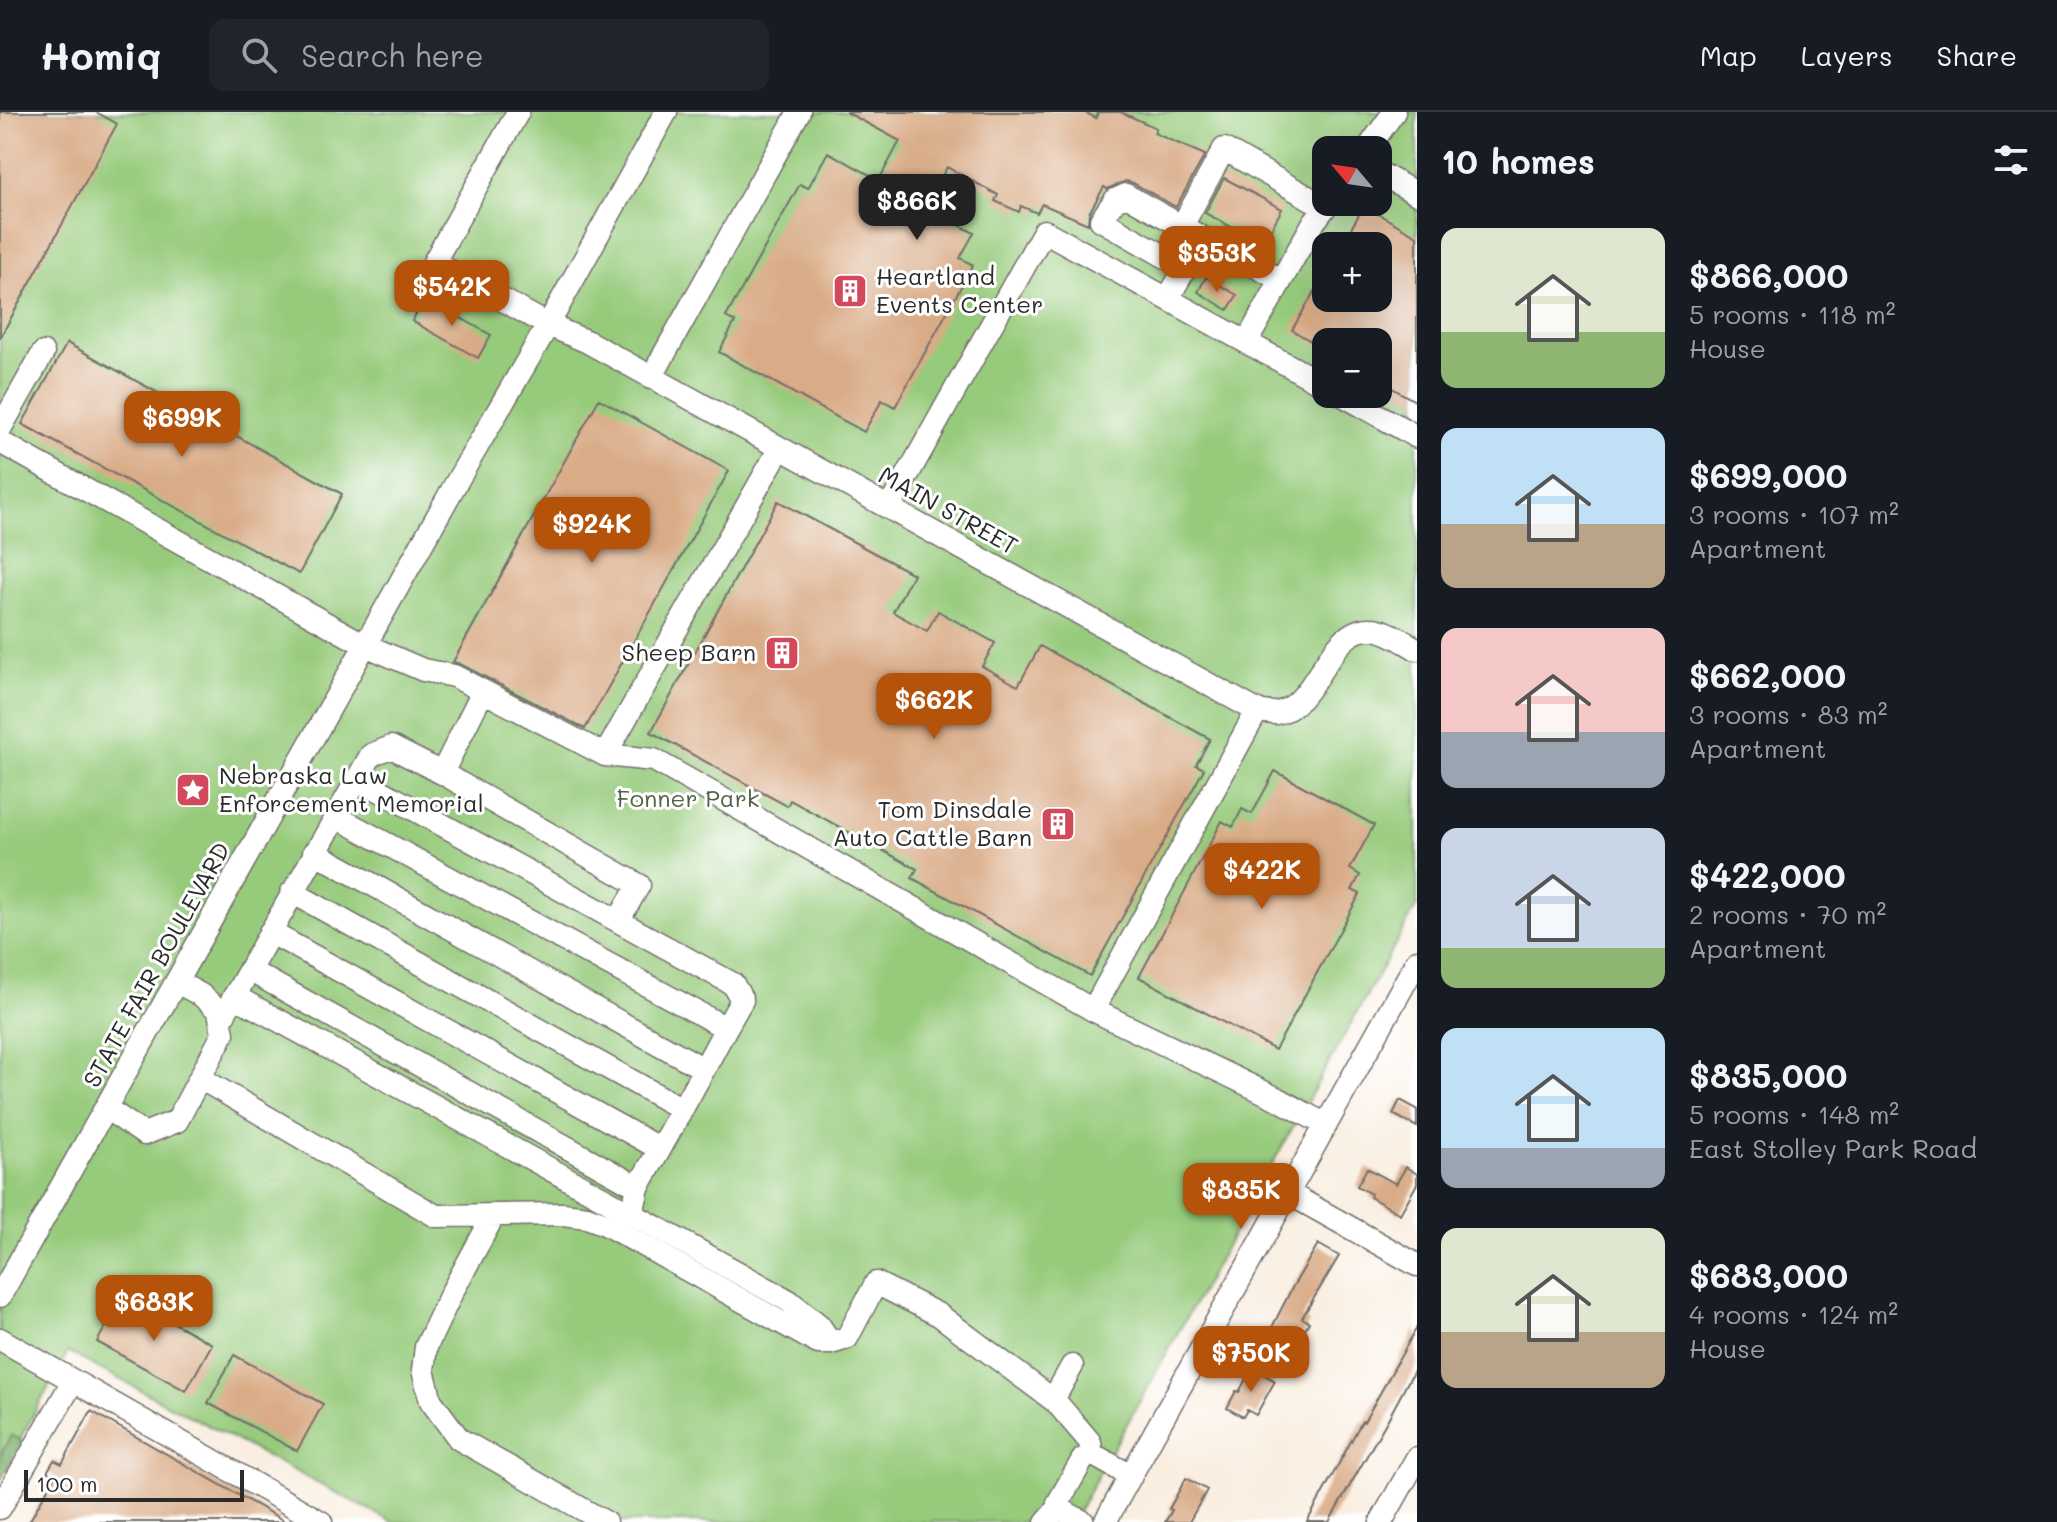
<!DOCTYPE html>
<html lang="en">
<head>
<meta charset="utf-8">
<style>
	:root { --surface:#171b24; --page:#20242c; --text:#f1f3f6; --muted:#9ea1a6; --line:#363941; --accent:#b45309 }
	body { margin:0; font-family:Mali,sans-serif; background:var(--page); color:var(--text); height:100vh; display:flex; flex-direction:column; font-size:30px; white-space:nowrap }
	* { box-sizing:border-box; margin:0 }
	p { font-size:26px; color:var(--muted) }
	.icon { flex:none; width:44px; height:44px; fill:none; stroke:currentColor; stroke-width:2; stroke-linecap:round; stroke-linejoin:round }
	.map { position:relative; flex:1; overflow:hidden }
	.panel { display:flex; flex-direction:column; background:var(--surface); width:640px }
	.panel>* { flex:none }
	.needle { width:52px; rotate:299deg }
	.buttons { position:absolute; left:1312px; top:24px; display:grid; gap:16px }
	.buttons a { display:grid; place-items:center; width:80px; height:80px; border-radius:16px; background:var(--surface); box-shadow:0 8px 32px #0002; font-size:40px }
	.scale { position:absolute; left:24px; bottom:20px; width:220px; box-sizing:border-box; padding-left:8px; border:4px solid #2b2b2b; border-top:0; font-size:22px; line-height:28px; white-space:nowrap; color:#2b2b2b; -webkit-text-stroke:6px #fff; paint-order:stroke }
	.price { position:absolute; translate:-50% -68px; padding:0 18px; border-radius:16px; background:var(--accent); color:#fff; font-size:26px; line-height:52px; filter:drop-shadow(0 2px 4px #0008) }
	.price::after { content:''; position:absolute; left:50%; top:48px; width:24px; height:18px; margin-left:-12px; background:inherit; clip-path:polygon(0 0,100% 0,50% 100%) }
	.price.current { background:#222; color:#fff }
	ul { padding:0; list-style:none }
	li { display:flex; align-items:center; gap:24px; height:200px; padding:0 24px }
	li span { display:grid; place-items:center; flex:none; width:224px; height:160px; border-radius:16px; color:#555 }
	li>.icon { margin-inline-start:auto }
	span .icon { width:96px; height:96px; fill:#fffc; stroke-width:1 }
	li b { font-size:34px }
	h2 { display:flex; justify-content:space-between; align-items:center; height:96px; padding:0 24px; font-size:34px }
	header { display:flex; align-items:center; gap:48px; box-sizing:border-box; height:112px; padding:0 40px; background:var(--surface); border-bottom:2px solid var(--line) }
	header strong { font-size:38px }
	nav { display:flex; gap:44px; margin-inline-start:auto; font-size:28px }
	.search { width:560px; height:72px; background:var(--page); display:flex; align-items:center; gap:20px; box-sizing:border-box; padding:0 28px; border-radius:16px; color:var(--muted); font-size:30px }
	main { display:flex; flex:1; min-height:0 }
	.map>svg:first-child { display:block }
</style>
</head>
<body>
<header>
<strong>Homiq</strong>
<div class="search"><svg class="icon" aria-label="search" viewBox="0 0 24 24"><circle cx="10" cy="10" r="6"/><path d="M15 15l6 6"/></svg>Search here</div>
<nav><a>Map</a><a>Layers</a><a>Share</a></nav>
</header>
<main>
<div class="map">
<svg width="1417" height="1410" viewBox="0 0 1417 1410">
	<rect width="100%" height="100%" fill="#fff"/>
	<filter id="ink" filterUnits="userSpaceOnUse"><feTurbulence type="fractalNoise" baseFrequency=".0125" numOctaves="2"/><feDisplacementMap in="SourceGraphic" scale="16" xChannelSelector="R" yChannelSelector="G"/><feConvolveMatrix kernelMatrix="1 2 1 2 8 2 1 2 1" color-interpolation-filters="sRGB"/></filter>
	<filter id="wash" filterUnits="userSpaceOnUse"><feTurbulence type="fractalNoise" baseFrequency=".006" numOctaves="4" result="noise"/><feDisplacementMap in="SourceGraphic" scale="32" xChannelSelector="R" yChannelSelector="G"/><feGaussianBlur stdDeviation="1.8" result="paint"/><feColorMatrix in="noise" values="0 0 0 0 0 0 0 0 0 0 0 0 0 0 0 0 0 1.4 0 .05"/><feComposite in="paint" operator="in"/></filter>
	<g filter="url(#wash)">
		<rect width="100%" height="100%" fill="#f9eee0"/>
		<path fill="#97cb7c" stroke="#617b54" stroke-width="2" fill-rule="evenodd" d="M0,0H1417V793L1072,1410H392L68,1240L0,1363ZM1326,38H1378V90H1326ZM1326,134H1378V186H1326ZM1326,230H1378V282H1326Z"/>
		<path fill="#79af6c" stroke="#526d4c" stroke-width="2" d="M11,1323L22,1329L0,1370V1344Z"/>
		<g id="blocks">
			<path fill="#d9ab86" d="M0,0H96L117,12L0,226Z
				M846,0H1084L1096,6L1098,0H1121L1156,16L1154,21L1205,43L1176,95L1133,71L1126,69L1107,77L1104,75L1089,101L1088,112L1042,92L1037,101L1021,94L1019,100L995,89L998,83L947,55L925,94L974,121L960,146L973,153L895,295L882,288L864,320L719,240L735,210L726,205L800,72L808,76L828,40L879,68L900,29Z
				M1224,66L1282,97L1263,132L1205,101Z
				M1364,94L1417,124V290L1378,268V230H1326V238L1292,218L1326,160V186H1378V134H1341Z
				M1206,165L1237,183L1228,198L1198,180Z
				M425,186L491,223L478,246L412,209Z
				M67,231L342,382L299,462L22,312Z
				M599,287L729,359L585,617L460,552L453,550Z
				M778,389L913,462L893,500L927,519L938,499L995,531L982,554L1018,574L1040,534L1210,627L1196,653L1204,657L1090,864L912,766L917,757L790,688L787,694L651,620Z
				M1275,659L1374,713L1350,757L1360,763L1352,778L1360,782L1275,938L1139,865L1222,709L1233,715L1242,697L1252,702Z
				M1400,988L1417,997V1015L1393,1002Z
				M1406,1055L1417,1062V1072L1400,1102L1370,1085L1371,1082L1357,1074L1367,1056L1396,1072Z
				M1318,1132L1339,1144L1302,1206L1309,1210L1287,1249L1262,1235L1292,1176Z
				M123,1183L212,1232L186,1279L97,1230Z
				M1417,1215V1253L1388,1307L1329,1410H1307L1362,1309L1364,1310Z
				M234,1243L323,1292L297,1339L208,1291Z
				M1252,1256L1275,1269L1256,1303L1247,1298L1243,1305L1227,1296L1236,1279L1239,1280Z
				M91,1299L286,1410H29L55,1364L47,1360L54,1348L62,1352Z
				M1186,1366L1207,1378L1189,1410H1165L1172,1398L1169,1397Z"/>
		</g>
	</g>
	<g filter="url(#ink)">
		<use href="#blocks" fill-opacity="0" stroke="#736f6a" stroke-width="2"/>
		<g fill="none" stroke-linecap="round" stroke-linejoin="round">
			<g stroke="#736f6a" stroke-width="25">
				<path id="minor" d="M518,0L434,150L548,213L588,230L1257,599C1263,600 1270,601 1276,601C1317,596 1327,515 1371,517C1386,517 1404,530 1417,537
					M1367,38L1394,0
					M1378,60L1417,82
					M1182,114L1224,37L1325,95
					M1185,156L1101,108L1115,88L1126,83L1203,126
					M1168,186L1203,126L1281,168
					M1247,229L1314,110L1329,90
					M651,266L799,0
					M1341,282L1417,325
					M0,317L43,241
					M0,330L365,533L423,558L454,564L605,643L780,336
					M889,396L1044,119L1326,274
					M605,643L654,648L1093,898L1257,599
					M442,661L639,773L618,809
					M357,666L733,872L742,888L726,916
					M335,704L726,916L704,957
					M314,740L704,957L682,997
					M292,780L682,997L660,1037
					M249,858L638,1075L660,1037L270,820
					M234,884L632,1102L638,1075
					M1093,898L1280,988L1326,1013
					M221,908L371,643L391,635L442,661L483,579
					M200,966L436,1104L563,1102L587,1105L605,1112L818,1231H831L847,1226L876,1171L939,1203L1056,1290L1090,1330L1092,1342L1131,1364
					M106,996L144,1022L177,1009L223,922L219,899L201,883L177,870
					M1288,1081L1417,1153
					M632,1102L789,1189L819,1213L831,1231
					M494,1103L452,1180L426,1235L423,1258L431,1289L459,1327L605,1410
					M0,1184L460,364L548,213L666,0
					M0,1227L321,1410
					M1053,1288L1072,1254
					M0,1396L73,1269
					M1046,1410L1060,1394
					M1083,1410L1063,1399L1058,1391L1083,1347L1092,1342
					M1105,1410L1417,849
					M1381,1410L1417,1346"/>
			</g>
			<use href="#minor" stroke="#fff" stroke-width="22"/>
		</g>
	</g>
	<defs>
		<g id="building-square" transform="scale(1.8)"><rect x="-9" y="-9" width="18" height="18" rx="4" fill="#d1495b" stroke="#fff"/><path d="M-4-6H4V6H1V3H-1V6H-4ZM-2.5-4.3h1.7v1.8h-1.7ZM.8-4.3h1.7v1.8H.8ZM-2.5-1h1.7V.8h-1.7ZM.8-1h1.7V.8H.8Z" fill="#fff"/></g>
		<g id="sight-square" transform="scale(1.8)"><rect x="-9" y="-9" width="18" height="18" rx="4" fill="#d1495b" stroke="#fff"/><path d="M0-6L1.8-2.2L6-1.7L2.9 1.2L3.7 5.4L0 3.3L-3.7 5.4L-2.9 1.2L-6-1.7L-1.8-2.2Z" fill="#fff"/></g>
	</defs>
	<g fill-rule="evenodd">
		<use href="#building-square" x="850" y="179"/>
		<use href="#building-square" x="782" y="541"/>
		<use href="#sight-square" x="193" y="678"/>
		<use href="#building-square" x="1058" y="712"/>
	</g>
	<g text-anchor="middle" stroke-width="6" stroke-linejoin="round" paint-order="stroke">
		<g font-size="24" fill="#2b2b2b" stroke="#fff" text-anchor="start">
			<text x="876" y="173">Heartland<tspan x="876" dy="28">Events Center</tspan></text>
			<text x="756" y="549" text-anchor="end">Sheep Barn</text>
			<text x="219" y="672">Nebraska Law<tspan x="219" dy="28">Enforcement Memorial</tspan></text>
			<text x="1032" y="706" text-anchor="end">Tom Dinsdale<tspan x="1032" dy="28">Auto Cattle Barn</tspan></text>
		</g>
		<g font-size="24" fill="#2b2b2b" stroke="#fff">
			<text transform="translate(948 399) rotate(29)" y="8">MAIN STREET</text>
			<text transform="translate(157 853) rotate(-61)" y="8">STATE FAIR BOULEVARD</text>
		</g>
		<g font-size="24" fill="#516347" stroke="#fff">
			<text x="688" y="695">Fonner Park</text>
		</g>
	</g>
</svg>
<div class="buttons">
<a><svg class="needle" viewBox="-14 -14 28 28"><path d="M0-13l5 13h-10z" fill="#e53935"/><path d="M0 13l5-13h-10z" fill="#9ea1a6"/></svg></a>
<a>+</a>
<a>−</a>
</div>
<div class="scale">100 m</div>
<b class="price current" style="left:917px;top:130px">$866K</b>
<b class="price" style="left:1217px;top:182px">$353K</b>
<b class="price" style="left:452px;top:216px">$542K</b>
<b class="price" style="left:182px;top:347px">$699K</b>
<b class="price" style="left:592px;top:453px">$924K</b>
<b class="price" style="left:934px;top:629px">$662K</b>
<b class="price" style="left:1262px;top:799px">$422K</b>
<b class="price" style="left:1241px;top:1119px">$835K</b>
<b class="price" style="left:154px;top:1231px">$683K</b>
<b class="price" style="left:1251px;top:1282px">$750K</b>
</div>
<section class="panel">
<h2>10 homes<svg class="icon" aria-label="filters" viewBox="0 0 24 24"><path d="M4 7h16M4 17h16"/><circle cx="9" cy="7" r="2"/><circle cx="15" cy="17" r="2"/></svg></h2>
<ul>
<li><span style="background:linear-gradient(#dfe7d0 65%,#8fb573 0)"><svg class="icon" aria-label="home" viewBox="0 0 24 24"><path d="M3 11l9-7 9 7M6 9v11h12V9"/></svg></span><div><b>$866,000</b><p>5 rooms · 118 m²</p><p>House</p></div></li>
<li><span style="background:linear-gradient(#bfe0f5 60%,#b9a48a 0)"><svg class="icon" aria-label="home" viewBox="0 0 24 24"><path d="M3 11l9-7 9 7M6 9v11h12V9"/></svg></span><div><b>$699,000</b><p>3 rooms · 107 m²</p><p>Apartment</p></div></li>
<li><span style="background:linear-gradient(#f6c9c9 65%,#9aa5b1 0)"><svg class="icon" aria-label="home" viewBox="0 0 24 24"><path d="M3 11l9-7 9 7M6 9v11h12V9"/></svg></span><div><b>$662,000</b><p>3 rooms · 83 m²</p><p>Apartment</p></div></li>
<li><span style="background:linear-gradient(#c9d6e8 75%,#8fb573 0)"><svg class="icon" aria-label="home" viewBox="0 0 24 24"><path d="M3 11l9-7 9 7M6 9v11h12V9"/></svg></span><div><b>$422,000</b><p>2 rooms · 70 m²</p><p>Apartment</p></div></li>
<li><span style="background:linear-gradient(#bfe0f5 75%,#9aa5b1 0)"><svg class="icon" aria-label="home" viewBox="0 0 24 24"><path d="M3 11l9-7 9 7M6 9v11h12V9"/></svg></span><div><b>$835,000</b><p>5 rooms · 148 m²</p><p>East Stolley Park Road</p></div></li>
<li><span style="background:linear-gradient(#dfe7d0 65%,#b9a48a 0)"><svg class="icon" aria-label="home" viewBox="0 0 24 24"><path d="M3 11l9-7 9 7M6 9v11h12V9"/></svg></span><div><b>$683,000</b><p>4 rooms · 124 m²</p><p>House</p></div></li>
</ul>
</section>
</main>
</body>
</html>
